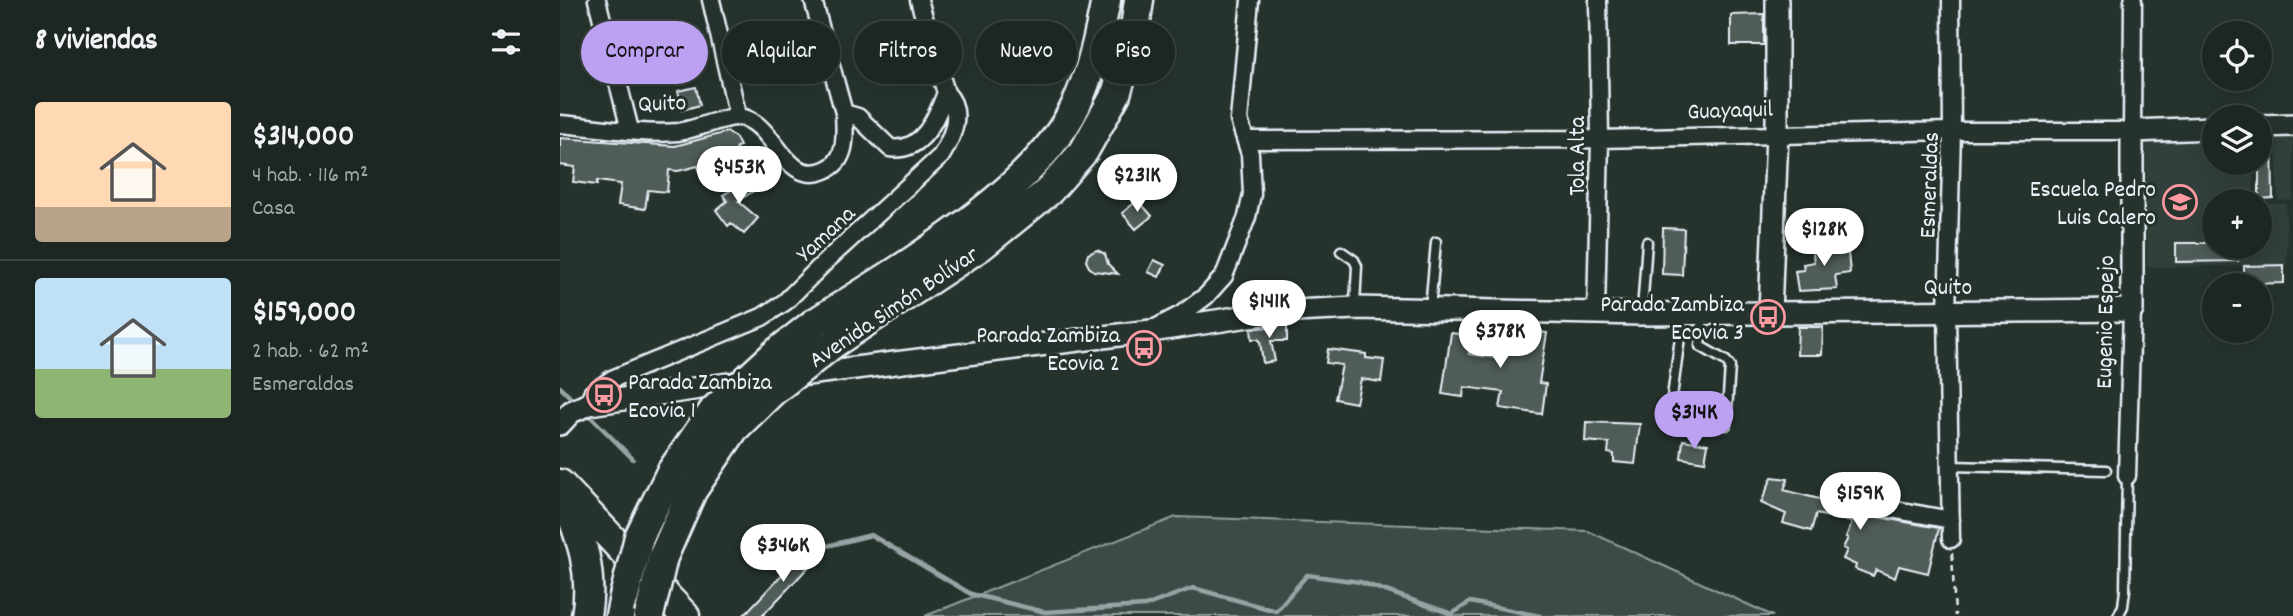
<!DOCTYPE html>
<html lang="es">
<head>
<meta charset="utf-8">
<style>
	:root { --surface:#1c2622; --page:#252e2a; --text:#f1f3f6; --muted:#a0a5a5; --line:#3a4340; --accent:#bca0f2 }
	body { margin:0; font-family:Dekko,sans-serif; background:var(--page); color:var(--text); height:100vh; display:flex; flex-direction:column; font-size:26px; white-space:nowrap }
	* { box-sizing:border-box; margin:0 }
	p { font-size:23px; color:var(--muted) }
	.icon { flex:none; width:38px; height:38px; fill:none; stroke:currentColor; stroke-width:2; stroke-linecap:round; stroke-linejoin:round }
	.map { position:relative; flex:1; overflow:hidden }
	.panel { display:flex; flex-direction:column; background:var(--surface); width:560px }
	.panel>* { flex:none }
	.hud { position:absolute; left:21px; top:21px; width:665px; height:63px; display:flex; gap:14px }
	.tools { position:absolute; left:1642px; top:21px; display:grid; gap:14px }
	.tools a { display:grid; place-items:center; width:70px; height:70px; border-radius:50%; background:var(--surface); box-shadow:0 4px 18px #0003,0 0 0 2px var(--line); font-size:35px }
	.price { position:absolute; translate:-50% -60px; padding:0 16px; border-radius:24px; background:#fff; color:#222; font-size:23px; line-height:46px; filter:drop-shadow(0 2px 4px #0008) }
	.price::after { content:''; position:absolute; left:50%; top:42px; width:21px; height:16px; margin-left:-10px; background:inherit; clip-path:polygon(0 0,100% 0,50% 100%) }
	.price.selected { background:var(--accent); color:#111 }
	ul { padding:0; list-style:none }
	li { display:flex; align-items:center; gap:21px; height:175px; padding:0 35px }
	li+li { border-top:2px solid var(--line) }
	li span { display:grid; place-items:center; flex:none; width:196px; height:140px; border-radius:7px; color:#555 }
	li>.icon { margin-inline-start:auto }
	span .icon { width:84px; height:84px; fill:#fffc; stroke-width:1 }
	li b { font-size:30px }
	h2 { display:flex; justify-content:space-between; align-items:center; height:84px; padding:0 35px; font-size:30px }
	.tag { padding:0 24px; border-radius:32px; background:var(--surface); box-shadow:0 4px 18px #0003,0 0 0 2px var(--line); font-size:24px; line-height:63px }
	.tag.selected { background:var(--accent); color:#111 }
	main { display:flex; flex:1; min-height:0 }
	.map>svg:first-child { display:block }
</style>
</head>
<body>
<main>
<section class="panel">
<h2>8 viviendas<svg class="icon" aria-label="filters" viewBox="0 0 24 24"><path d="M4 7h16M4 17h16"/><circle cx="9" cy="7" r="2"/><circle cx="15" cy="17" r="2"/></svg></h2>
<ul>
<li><span style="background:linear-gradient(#ffd9b3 75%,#b9a48a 0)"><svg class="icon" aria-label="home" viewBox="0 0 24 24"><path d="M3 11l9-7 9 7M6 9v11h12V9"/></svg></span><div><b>$314,000</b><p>4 hab. · 116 m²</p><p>Casa</p></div></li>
<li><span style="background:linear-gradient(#bfe0f5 65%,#8fb573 0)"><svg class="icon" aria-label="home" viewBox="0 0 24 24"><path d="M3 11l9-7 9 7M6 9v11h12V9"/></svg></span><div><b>$159,000</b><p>2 hab. · 62 m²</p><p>Esmeraldas</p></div></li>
</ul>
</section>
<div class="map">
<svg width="1733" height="616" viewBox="0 0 1733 616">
	<rect width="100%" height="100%" fill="#26332d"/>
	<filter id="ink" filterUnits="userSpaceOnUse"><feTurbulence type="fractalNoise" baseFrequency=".0143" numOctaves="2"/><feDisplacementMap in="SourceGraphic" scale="14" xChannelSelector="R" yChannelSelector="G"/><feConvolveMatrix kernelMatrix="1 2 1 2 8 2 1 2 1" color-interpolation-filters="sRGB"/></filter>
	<g filter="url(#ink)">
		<path fill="#333f3a" d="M1733,135V200L1718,201L1716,136Z
			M1654,137V163H1693L1694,201H1654V247H1699V204H1726L1727,265L1587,267L1585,138Z"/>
		<path fill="#3e4b47" stroke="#939ea0" stroke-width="2" d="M616,517L1028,531L1213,616H365Z"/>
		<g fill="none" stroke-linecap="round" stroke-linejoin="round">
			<path stroke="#98a3a5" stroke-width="4.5" d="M0,387L17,404
				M26,412L73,459
				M255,549L311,535L411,594L485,612L585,606L633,588L716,611L747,575L800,582L892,614L910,602L980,616"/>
		</g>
		<path fill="#505c59" stroke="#e8f1f8" stroke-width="2" d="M1204,14V45H1171V15Z
			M346,60L349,75L337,77L334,62Z
			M136,87L140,105L122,110L118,91Z
			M167,132L176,138L180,146L176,147L178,161L171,167L151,172L150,170L140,172L138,166L118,171L109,170L107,192L88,190L85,209L58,205L61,184L37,181V185L13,182L15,167L0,165V138L115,146Z
			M1699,139H1712L1713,198L1699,199Z
			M197,175L203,185L178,201L198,218L184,234L171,223L168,226L156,210L167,201L163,195Z
			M578,200L592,216L576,229L562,213Z
			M1103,228L1124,229L1122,275L1102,274Z
			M1287,242L1290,273L1275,275L1277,289L1238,291L1235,271L1244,270L1243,264L1254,262L1252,246Z
			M1616,243H1654V247H1677L1678,261L1616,262Z
			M537,250L545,254L548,264L558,274L534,271L529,267L526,261L528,254Z
			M594,260L605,265L599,277L588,272Z
			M1724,265V283L1684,284V266Z
			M727,325V341H711L715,361L703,363L700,341L698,339H692L691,329Z
			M948,327L987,333L979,383L986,384L982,414L940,408L943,392L904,387L903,397L882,394L891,333L912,336L909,354L943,359Z
			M1238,327H1263L1262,355H1237Z
			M768,349L806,354V358L824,360L821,382L801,379L796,403L775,399L782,365L766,363Z
			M1026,422L1080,424L1075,464L1054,462V454L1048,453L1049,443L1025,441Z
			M1123,440L1148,444L1145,462L1121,458Z
			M1212,477L1228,479L1224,490L1294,508L1301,514L1379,528L1368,573L1339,566L1335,578L1316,570L1313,576L1295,569L1296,565L1283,559L1287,550L1283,548L1288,538L1286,537L1292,522L1256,514L1251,531L1223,523L1226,514L1201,503Z
			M248,547L258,557L202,616H183Z"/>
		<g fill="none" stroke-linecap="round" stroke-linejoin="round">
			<g stroke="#e8f1f8" stroke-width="13">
				<path id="lane" d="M781,251L794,260L797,266L795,305
					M870,309L876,242
					M1082,311L1087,242
					M1143,316L1140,346L1166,361L1170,366L1166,425
					M1110,412L1123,315
					M1390,466L1546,470
					M1558,616L1563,606L1565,590L1567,476"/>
			</g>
			<g stroke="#e8f1f8" stroke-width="21">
				<path id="street" d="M37,0L70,130
					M151,0L178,117
					M253,0L284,113
					M0,124C36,127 82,135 118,132C134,130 168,115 181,117C216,124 224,187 265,170C288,161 285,134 284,113L298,117L330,148C363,153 376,118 386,93
					M687,140L1040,139L1392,131H1572L1573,0
					M1036,313L1040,139L1038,0
					M599,326L622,314L646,296L664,276L687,217L692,194L690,154L679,120L690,0
					M29,404L32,393L52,379L202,317L225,302L266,261L381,156C392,138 404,111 386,93L359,0
					M1567,476L1572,310
					M1303,504L1391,520
					M1391,539L1387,313L1392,131L1391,0"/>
			</g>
			<g stroke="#e8f1f8" stroke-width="26">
				<path id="secondary" d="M1699,126L1733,125
					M1210,313L1217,134V0
					M231,376L591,331L715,312L795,308L1082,314L1572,310V131L1654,128
					M0,424L11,412L29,404L189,381"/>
			</g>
			<g stroke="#e8f1f8" stroke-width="33">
				<path id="highway" d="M253,324C336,271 475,194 517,103C532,69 539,36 546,0
					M274,343L421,246L489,191L524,151L556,94L574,35L579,0
					M0,484L125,616
					M5,497C21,538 34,572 26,616
					M60,616L64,597"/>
			</g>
			<path stroke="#e8f1f8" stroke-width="2.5" stroke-dasharray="7 5" stroke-linecap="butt" d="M1392,553L1395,616"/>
			<use href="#lane" stroke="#26332d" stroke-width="8"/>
			<use href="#street" stroke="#26332d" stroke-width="16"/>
			<use href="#secondary" stroke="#26332d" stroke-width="21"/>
			<use href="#highway" stroke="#26332d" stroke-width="28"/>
			<g stroke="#e8f1f8" stroke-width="33" stroke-linecap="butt">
				<path id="highway-bridge" d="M64,597L79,537L111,472L154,410L216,353L253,324
					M89,616L103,557L132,491L174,429L213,391L274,343"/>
			</g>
			<use href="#highway-bridge" stroke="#26332d" stroke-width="28"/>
		</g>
	</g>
	<defs>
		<g id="school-ring" transform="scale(1.75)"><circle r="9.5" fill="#26332d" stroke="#ff9aa2" stroke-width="1.5"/><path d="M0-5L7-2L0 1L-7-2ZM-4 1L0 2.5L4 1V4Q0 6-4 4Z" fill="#ff9aa2"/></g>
		<g id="bus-ring" transform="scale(1.75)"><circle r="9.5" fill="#26332d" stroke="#ff9aa2" stroke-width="1.5"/><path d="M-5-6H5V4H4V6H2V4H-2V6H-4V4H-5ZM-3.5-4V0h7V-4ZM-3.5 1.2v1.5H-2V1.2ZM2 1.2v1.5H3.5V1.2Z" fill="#ff9aa2"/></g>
	</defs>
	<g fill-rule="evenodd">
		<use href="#school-ring" x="1620" y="202"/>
		<use href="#bus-ring" x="1208" y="317"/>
		<use href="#bus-ring" x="584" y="348"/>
		<use href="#bus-ring" x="44" y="395"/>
	</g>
	<g text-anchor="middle" stroke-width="6" stroke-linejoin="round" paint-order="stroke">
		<g font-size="24" fill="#e8f1f8" stroke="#26332d">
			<text transform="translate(102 102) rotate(-2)" y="8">Quito</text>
			<text transform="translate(1170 109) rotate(-2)" y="8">Guayaquil</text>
			<text transform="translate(1016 156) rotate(-90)" y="8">Tola Alta</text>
			<text transform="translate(1368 185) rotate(-88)" y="8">Esmeraldas</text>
			<text transform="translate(265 233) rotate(-43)" y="8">Yamana</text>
			<text x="1388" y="294">Quito</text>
			<text transform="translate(333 306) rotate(-34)" y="8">Avenida Simón Bolívar</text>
			<text transform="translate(1544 322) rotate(-89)" y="8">Eugenio Espejo</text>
		</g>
		<g font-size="24" fill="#e8f1f8" stroke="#26332d" text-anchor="end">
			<text x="1596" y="196">Escuela Pedro<tspan x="1596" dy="28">Luis Calero</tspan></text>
			<text x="1184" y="311">Parada Zambiza<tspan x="1184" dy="28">Ecovia 3</tspan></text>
			<text x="560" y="342">Parada Zambiza<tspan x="560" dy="28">Ecovia 2</tspan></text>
			<text x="68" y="389" text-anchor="start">Parada Zambiza<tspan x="68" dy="28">Ecovia 1</tspan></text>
		</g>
	</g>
</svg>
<div class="tools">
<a><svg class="icon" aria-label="locate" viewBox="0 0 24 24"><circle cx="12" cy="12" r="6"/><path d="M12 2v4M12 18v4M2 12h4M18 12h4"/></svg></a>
<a><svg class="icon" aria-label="layers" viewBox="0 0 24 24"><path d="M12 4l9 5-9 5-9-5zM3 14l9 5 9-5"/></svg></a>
<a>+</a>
<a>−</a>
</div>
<b class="price" style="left:179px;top:206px">$453K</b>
<b class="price" style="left:577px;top:214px">$231K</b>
<b class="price" style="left:1264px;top:268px">$128K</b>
<b class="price" style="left:709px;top:340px">$141K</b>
<b class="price" style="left:940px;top:370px">$378K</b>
<b class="price selected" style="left:1134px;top:451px">$314K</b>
<b class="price" style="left:1300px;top:532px">$159K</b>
<b class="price" style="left:223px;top:584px">$346K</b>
<div class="hud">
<a class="tag selected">Comprar</a>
<a class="tag">Alquilar</a>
<a class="tag">Filtros</a>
<a class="tag">Nuevo</a>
<a class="tag">Piso</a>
</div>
</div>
</main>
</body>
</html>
